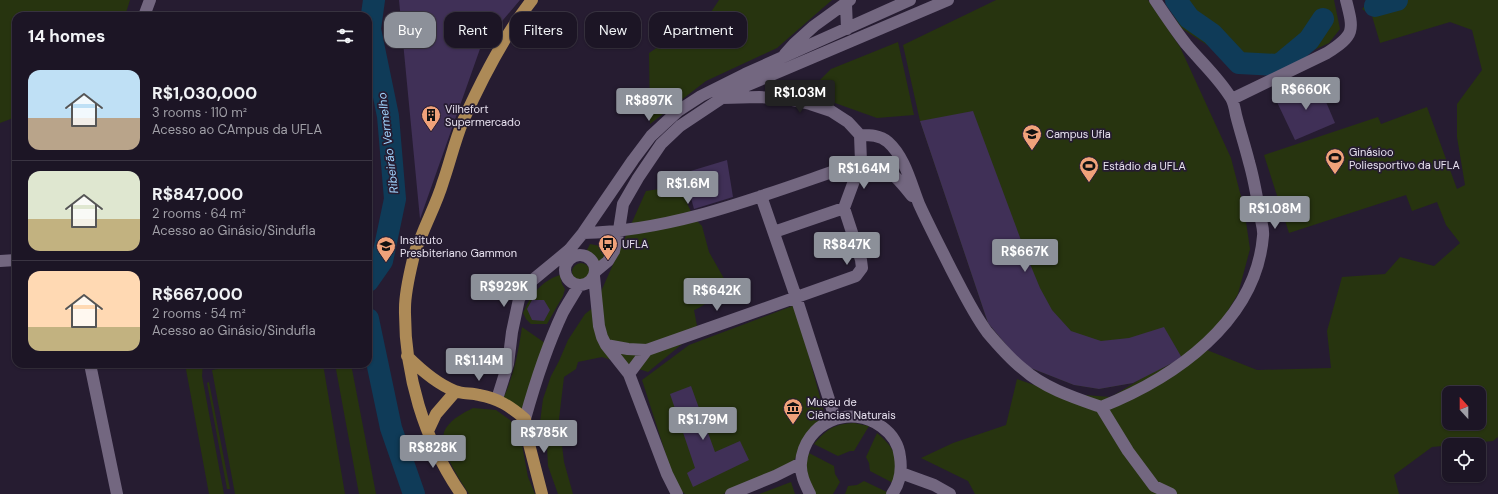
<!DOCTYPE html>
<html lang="en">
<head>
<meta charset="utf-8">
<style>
	:root { --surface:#1c1525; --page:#251e2d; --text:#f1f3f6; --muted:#a09fa7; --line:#3a3442; --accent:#8c9099 }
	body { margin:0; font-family:"DM Sans",sans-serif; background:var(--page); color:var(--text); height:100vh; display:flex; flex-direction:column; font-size:15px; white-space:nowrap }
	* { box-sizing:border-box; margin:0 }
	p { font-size:13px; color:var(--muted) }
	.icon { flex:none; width:22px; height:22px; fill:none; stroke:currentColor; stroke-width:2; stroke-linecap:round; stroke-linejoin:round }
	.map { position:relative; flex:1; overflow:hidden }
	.sheet { position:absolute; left:12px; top:12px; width:360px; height:356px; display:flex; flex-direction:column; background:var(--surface); border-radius:12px; box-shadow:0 1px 3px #0004,0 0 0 1px var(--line) }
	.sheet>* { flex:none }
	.guide { position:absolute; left:384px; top:12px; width:380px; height:36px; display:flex; gap:8px }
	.needle { width:26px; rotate:339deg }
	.fabs { position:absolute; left:1442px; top:386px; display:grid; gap:8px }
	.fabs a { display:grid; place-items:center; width:44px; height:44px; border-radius:8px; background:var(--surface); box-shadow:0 1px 3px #0004,0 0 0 1px var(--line); font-size:20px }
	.price { position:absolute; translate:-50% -34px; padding:0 9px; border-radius:4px; background:var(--accent); color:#fff; font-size:13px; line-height:26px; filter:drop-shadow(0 1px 2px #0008) }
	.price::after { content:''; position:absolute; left:50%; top:24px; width:12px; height:9px; margin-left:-6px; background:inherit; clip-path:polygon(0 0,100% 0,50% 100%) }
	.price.active { background:#222; color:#fff }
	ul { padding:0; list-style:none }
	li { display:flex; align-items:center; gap:12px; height:100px; padding:0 16px }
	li+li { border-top:1px solid var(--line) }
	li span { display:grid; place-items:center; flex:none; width:112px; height:80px; border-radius:12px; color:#555 }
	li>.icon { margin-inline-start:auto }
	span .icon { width:48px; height:48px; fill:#fffc; stroke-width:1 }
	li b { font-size:17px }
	h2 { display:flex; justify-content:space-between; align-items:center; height:48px; padding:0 16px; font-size:17px }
	.pill { padding:0 14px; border-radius:12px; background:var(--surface); box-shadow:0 1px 3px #0004,0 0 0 1px var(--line); font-size:14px; line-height:36px }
	.pill.active { background:var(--accent); color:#fff }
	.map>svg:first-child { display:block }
</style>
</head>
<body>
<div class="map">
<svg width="1498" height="494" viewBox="0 0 1498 494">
	<rect width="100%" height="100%" fill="#261c31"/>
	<path fill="#27340f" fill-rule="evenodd" d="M0,0H130L125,16H16V117L0,123Z
		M719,0H832L777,48L706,81L650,124L649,53L711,12Z
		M996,0H1148L1180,47L1231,158L1244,208L1250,249L1238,294L1216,330L1182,358L1161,369L1207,350L1257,370L1331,368L1327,331L1342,277L1385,274L1400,257L1434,266L1460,243L1446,225L1437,202L1412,211L1406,195L1289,233L1264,155L1378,117L1381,124L1427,107L1457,189L1465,185L1457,137V104L1482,70L1472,30L1450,22L1380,43L1372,16L1362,9L1367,3V0H1498V437L1493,441L1432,447L1394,475L1399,494H975L968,481L921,458L953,443L1006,425L1017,379L1057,393L1111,397L1144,377L1133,383L1099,389L1074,385L1023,365L988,323L920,121L903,45ZM1449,393H1479V423H1449Z
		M1165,0H1334L1340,29L1329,43L1280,66L1254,72L1238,65L1181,28Z
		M898,42L914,115L877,118L807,93L831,69Z
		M679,186L694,218L702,226L709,252L726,282C720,292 706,306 694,310L698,331L648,372L602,357L578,362L576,369L564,377L559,419L564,462L573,494H558L548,466L547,447L540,422L543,399L551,376L559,361L568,340L585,314L594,307L646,191Z
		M611,243L610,249L600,265L594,257L585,254L590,244L600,246Z
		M572 272a9 9 0 1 1 18 0a9 9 0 1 1-18 0Z
		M560,275L562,284L565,289L563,296L547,324H531L526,319L523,313C531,295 541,281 560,275Z
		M795,305L824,412L791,465L723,494H685L676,486L642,380L689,345Z
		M522,327L545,343L522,410L503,399C514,374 518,354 522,327Z
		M185,364H203L202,376L224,494H209Z
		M247,364H323L345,494H235L212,370Z
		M335,364H351L376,494H359Z
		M209,382L230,489H227L207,383Z
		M473,408L496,410L510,420L520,434L528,477L535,494H469C460,480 435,445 446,428C453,418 463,413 473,408Z
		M854,423L869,426L854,451H850L838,456L814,444C827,429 834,424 854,423Z
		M877,433C896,449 900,459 893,483L870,471L869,463L866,457Z
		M809,453L834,466L835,474L840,482L833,494H814L804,470Z
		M864,481L889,493L888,494H845L848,486L857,485Z
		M791,482L795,494H759Z"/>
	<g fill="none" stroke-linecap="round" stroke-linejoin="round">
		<path stroke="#0f3b58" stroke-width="22" d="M1176,0L1189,18L1212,34L1239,63L1279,65L1309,40L1323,19
			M1375,6L1397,0
			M368,281L382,261L395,199L388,116L370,29L374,0
			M368,319L391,428L414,494"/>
	</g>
	<path fill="#403057" d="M399,0H520L481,46L420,219Z
		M1318,83L1335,123L1295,140L1276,100Z
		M973,111L1028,259L1040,288L1052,310L1071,331L1101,341L1129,338L1164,327L1182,358L1133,383L1099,389L1074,385L1023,365L988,323L920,121Z
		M727,160L733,197L694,209L684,173Z
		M532,300H544L550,310L544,321L532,320L527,309Z
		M691,386L715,452L740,441L749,460L693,487L687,473L695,468L670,394Z"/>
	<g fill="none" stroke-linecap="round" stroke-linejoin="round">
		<path stroke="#736780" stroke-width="12" d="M846,4L847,29
			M144,16L150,0
			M785,54L794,44L814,26L850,0
			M1232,99L1327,53C1355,35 1354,31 1346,0
			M860,135C870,135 880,135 888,142C905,157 911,184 919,204C929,226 940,247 951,269C962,290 973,313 987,332C998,345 1010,359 1023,369C1044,388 1075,398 1101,407C1174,378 1256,322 1263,236C1264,229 1261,222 1260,215C1257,197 1254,179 1249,162C1245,146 1240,131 1236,115C1235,110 1234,103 1231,98C1219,78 1201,62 1186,44C1175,30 1165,15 1155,0
			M761,196L796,297L835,418
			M774,232L844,208
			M583,233C679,231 771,192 861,162C888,165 896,176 912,196
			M565 270a15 15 0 1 1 30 0a15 15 0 1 1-30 0Z
			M0,261L16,260
			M596,271L608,261L614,251L619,230L623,204L638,178L661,144L680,126L722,98L748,85L948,0
			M594,276L599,326L602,337L606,345L629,374L667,474L677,494
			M606,345L628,349L647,350L856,276L862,268L861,260L844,208L861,162L860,135L848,122L831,111L810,104L787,99L759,97L722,98
			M90,364L117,494
			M629,374L647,350
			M497,399L508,364L512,332L519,299L529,283L569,250L583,233L633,160L651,136L678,111L701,96L745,74L910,0
			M1101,407L1128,451L1154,486L1171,494
			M525,419C535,383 547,346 563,312C568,303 574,294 579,285
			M901,473L934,485L950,494
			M731,494L775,476L801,463
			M810,494C805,484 800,474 801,463C804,422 851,403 882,427C892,434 899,445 900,457C902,470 900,483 892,494"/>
		<path stroke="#ad8a57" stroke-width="12" d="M407,356C420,369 437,384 455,391C462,394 472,393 479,395C498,398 511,407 525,419L529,444L542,494
			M428,431L436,414L455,392
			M461,494C424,440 404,374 405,308C405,291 410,272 414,255C416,247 420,240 423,232C430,215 438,199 443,182C450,162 455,140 463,121C481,81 505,34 532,0"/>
	</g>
	<defs>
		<g id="building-pin" transform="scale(1)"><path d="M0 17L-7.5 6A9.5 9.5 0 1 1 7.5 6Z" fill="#f0a27a" stroke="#261c31"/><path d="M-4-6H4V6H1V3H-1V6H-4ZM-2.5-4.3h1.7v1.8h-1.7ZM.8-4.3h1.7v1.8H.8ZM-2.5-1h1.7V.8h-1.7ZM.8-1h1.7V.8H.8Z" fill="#111"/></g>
		<g id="university-pin" transform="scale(1)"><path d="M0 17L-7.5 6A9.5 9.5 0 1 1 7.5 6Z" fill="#f0a27a" stroke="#261c31"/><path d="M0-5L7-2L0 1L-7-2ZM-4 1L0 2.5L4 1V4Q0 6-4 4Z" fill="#111"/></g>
		<g id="stadium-pin" transform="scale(1)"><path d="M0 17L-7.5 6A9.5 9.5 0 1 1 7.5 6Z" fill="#f0a27a" stroke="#261c31"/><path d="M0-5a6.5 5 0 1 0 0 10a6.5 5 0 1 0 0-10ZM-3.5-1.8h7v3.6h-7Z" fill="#111"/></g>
		<g id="bus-pin" transform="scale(1)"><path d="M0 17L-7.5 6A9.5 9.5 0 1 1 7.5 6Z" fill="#f0a27a" stroke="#261c31"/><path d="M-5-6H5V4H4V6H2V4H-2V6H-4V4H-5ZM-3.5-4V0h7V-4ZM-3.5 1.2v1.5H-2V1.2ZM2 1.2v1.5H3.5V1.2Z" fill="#111"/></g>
		<g id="school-pin" transform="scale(1)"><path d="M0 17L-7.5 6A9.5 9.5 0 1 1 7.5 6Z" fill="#f0a27a" stroke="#261c31"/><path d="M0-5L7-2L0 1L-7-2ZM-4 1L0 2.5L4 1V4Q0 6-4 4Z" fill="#111"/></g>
		<g id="museum-pin" transform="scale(1)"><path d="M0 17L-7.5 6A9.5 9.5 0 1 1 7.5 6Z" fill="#f0a27a" stroke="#261c31"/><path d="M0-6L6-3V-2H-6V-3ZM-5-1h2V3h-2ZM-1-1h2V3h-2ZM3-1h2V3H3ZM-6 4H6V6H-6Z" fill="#111"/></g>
	</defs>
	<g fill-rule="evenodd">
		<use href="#building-pin" x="431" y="115"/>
		<use href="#university-pin" x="1032" y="134"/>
		<use href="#stadium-pin" x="1335" y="158"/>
		<use href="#stadium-pin" x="1089" y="166"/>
		<use href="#bus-pin" x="608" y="244"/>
		<use href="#school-pin" x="386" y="246"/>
		<use href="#museum-pin" x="793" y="408"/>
	</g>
	<g text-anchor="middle" stroke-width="3.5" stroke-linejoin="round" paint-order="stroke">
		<g font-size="11" fill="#e7e1ef" stroke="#261c31" text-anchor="start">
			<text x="445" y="113">Vilhefort<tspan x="445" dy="13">Supermercado</tspan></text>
			<text x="1046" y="138">Campus Ufla</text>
			<text x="1349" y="156">Ginásioo<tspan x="1349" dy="13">Poliesportivo da UFLA</tspan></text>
			<text x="1103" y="170">Estádio da UFLA</text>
			<text x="400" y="244">Instituto<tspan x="400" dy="13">Presbiteriano Gammon</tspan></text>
			<text x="622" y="248">UFLA</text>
			<text x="807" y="406">Museu de<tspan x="807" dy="13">Ciências Naturais</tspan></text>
		</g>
		<g font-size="12" font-style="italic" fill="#a0d4fe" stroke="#261c31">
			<text transform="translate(388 143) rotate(-97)" y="4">Ribeirão Vermelho</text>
		</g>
	</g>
</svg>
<div class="fabs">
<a><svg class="needle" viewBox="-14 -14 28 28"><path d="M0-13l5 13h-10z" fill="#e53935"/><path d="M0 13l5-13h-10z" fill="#a09fa7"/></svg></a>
<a><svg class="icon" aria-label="locate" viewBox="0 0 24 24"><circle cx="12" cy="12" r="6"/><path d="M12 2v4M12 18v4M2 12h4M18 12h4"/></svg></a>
</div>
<b class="price" style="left:1306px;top:111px">R$660K</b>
<b class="price active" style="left:800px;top:114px">R$1.03M</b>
<b class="price" style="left:649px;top:122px">R$897K</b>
<b class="price" style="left:864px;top:190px">R$1.64M</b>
<b class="price" style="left:688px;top:205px">R$1.6M</b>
<b class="price" style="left:1275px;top:230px">R$1.08M</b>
<b class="price" style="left:847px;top:266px">R$847K</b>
<b class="price" style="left:1025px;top:273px">R$667K</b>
<b class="price" style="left:504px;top:308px">R$929K</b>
<b class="price" style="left:717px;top:312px">R$642K</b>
<b class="price" style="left:479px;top:382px">R$1.14M</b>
<b class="price" style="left:703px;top:441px">R$1.79M</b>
<b class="price" style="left:544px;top:454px">R$785K</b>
<b class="price" style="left:433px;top:469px">R$828K</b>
<div class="guide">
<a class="pill active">Buy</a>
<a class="pill">Rent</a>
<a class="pill">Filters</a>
<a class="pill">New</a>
<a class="pill">Apartment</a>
</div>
<section class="sheet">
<h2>14 homes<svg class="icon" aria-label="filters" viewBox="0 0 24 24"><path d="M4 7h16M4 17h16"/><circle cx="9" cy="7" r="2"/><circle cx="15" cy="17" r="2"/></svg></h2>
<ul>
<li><span style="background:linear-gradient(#bfe0f5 60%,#b9a48a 0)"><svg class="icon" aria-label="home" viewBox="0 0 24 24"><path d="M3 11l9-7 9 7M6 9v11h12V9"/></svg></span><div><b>R$1,030,000</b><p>3 rooms · 110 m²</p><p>Acesso ao CAmpus da UFLA</p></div></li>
<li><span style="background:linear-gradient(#dfe7d0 60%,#c2b280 0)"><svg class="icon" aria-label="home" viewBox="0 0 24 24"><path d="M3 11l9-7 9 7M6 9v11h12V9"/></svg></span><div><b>R$847,000</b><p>2 rooms · 64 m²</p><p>Acesso ao Ginásio/Sindufla</p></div></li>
<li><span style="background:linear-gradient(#ffd9b3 70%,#c2b280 0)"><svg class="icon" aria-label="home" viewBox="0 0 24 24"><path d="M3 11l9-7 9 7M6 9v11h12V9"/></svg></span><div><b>R$667,000</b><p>2 rooms · 54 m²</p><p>Acesso ao Ginásio/Sindufla</p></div></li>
</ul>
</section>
</div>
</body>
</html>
